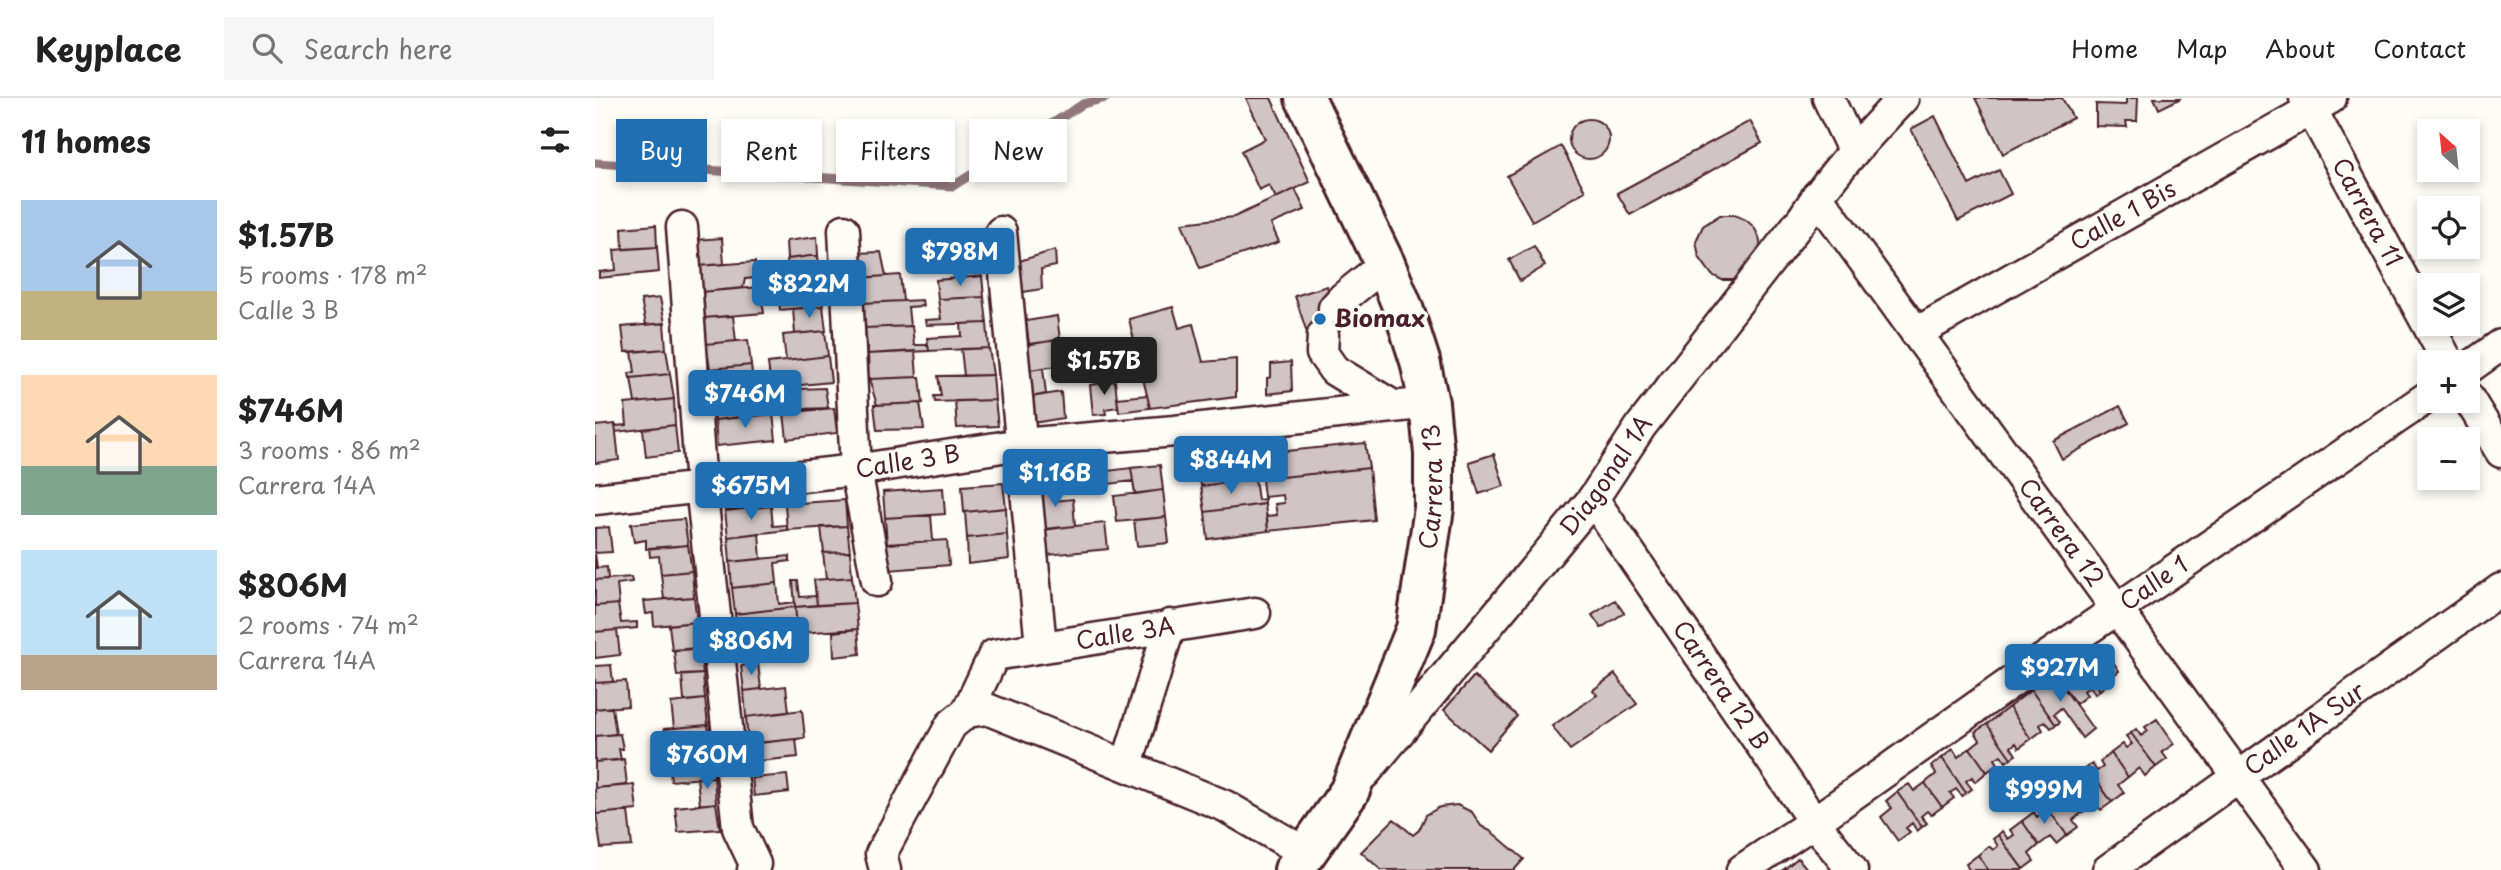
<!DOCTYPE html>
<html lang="en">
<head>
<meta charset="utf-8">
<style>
	:root { --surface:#fff; --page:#f6f6f6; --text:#222; --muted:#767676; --line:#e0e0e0; --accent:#1f6fb2 }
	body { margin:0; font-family:"Playpen Sans",sans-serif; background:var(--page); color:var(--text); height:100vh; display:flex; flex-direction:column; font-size:26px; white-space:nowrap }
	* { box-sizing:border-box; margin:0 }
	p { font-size:23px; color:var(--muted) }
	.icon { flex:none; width:38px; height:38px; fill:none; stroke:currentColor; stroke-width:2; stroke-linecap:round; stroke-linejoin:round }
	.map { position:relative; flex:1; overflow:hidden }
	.panel { display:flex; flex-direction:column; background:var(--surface); width:595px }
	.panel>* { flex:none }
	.top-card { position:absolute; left:21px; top:21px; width:665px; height:63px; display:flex; gap:14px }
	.needle { width:46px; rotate:333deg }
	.fabs { position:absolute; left:1822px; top:21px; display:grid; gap:14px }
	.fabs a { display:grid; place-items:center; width:63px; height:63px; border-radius:0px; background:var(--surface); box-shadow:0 4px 10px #0003; font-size:35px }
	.price { position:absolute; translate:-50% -60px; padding:0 16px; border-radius:7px; background:var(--accent); color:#fff; font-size:23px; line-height:46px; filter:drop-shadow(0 2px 4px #0008) }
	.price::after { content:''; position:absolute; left:50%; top:42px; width:21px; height:16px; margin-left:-10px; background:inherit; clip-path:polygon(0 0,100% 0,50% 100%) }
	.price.selected { background:#222; color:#fff }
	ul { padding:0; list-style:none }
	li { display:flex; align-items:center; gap:21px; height:175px; padding:0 21px }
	li span { display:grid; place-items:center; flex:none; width:196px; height:140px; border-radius:0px; color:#555 }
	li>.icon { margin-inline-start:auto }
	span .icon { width:84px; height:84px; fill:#fffc; stroke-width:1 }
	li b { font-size:30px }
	h2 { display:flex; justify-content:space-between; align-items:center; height:84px; padding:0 21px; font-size:30px }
	.tag { padding:0 24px; border-radius:0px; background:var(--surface); box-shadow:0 4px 10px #0003; font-size:24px; line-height:63px }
	.tag.selected { background:var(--accent); color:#fff }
	header { display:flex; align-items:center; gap:42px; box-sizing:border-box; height:98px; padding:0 35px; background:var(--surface); border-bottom:2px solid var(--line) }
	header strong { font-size:33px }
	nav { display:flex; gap:38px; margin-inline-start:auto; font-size:24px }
	.search { width:490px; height:63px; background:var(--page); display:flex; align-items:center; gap:18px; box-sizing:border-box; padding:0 24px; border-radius:0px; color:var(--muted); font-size:26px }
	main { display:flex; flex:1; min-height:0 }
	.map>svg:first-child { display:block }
</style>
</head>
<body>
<header>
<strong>Keyplace</strong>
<div class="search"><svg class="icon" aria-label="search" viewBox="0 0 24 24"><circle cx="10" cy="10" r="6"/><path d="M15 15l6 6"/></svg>Search here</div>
<nav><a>Home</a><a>Map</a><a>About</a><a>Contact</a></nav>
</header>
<main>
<section class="panel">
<h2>11 homes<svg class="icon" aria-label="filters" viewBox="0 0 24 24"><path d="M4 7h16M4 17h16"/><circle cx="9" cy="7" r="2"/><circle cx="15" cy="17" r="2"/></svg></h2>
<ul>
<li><span style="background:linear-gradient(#a9c7e8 65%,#c2b280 0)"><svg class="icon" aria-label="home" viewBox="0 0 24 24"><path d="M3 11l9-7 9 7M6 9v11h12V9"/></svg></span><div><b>$1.57B</b><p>5 rooms · 178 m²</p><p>Calle 3 B</p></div></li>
<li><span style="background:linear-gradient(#ffd9b3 65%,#7fa58c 0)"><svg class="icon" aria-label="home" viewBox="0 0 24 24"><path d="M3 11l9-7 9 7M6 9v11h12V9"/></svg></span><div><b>$746M</b><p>3 rooms · 86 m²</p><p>Carrera 14A</p></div></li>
<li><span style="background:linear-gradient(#bfe0f5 75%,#b9a48a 0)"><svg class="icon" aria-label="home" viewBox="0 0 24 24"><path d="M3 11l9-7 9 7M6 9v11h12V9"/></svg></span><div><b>$806M</b><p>2 rooms · 74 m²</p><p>Carrera 14A</p></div></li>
</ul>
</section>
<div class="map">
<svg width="1906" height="772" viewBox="0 0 1906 772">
	<rect width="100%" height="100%" fill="#fdfcf7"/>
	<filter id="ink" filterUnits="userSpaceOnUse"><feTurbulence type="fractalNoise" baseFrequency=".0143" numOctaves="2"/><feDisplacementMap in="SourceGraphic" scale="14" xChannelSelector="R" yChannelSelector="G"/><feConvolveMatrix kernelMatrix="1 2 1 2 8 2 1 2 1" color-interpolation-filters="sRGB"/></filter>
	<g filter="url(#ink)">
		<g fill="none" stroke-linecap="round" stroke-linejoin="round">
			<path stroke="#91777b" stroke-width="9" d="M0,65L358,88L488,6L511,0"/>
		</g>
		<path fill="#d0c5c4" stroke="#4a1f2b" stroke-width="2" d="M651,0H676L715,84L681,100L674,87L664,92L646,53L670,41Z
			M1380,0H1467L1478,20L1408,56Z
			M1531,0H1543L1542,23H1531L1532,29L1501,28V6L1531,7Z
			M1559,0H1586L1564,11Z
			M1340,18L1374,87L1404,72L1416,96L1363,123L1316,31Z
			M974 41a20 20 0 1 1 40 0a20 20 0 1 1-40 0Z
			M1155,23L1167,45L1035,117L1022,95Z
			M966,48L990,93L937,123L912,78Z
			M700,91L710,112L676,126L684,144L605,170L587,125L639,119Z
			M1125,117H1140L1151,122L1159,129L1164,139L1166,150L1151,178L1139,182H1127L1117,177L1104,159L1101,143L1108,128Z
			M61,127L62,149L28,151L27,130Z
			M222,139L223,157L192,161L191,143Z
			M127,140L129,166L103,168L101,142Z
			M939,148L950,168L925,183L914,162Z
			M62,149L64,174L4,180V174L21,172L19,152Z
			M460,152L461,168L446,171L447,191L422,195L421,164Z
			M286,154L291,178L263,180L261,155Z
			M223,157L225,183L194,188L192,161Z
			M160,164L161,180L150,181L148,190L105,194L103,168Z
			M305,177L308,203L267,205L263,180Z
			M387,178L389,199L343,201L341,182Z
			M225,183L228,208L185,212L183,192L167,194L165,189Z
			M732,188L745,232L714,241L700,198Z
			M165,189L169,215L108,220L105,194Z
			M389,199L392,225L331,227L330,222L346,221L343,201Z
			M65,200L70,225L51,227L46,202Z
			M327,202L328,208L313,209L315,228L270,230L267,205Z
			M228,208L231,233L200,236L198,211Z
			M578,209L584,230L598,226L608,264L641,261V299L555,310L534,221Z
			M138,218L141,243L111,246L108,220Z
			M462,218L465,242L434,246L431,223Z
			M69,225L71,251L30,254L27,229Z
			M392,225L394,250L334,253L332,240L367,238L366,226Z
			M317,228L319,247H333L334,253L273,256L270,230Z
			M230,233L233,258L191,263L188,237Z
			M474,240L477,266L434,272L431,247Z
			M153,242L156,267L115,271L111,246Z
			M394,250L398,277L369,278L366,251Z
			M71,251L75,276L35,280L34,275L40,274L37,254Z
			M320,253L322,279L274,281L273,256Z
			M233,258L236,284L176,290L173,265Z
			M696,264L697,293L672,296V280L676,279V266Z
			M156,267L159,292L117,297L115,271Z
			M448,270L451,296L436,299L434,272Z
			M75,276L79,301L40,305L36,280Z
			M398,277L400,302L340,304L339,298H346L343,278Z
			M325,279L328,305L282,307L274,281Z
			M520,283L523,309L510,311L511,316L498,317L495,287Z
			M230,290L233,310L206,311L203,291Z
			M150,293L154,318L120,322L117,297Z
			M466,294L468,320L438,325L436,299Z
			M552,297L555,310L524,314L522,300Z
			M79,301L80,327L21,334L20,328L32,327L30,306Z
			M400,302L403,328L362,330L360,303Z
			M325,305L329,331L282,332L279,307Z
			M1525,308L1534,325L1467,361L1458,343Z
			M239,310L242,335L192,341L189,315Z
			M178,316L181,342L122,348L120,322Z
			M20,326L24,362L0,365V328Z
			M80,327L83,355L51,359L48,331Z
			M770,345L774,370L667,381L663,356Z
			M899,356L909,388L884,396L874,364Z
			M647,358L650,382L606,388L603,362Z
			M565,367L568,392L540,396L536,370Z
			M536,370L538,383L506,387L504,374Z
			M774,370L779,422L673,433L672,418L682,417L680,406L689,405L688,397L669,399L667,381Z
			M454,379L458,403L478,401L480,428L449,432L444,380Z
			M660,381L663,402L670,401V406L610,414L606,388Z
			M408,385L411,410L369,414L367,388Z
			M348,390L350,416L290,420L288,394Z
			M568,392L571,419L522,424L519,398Z
			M250,402L252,428L192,432L190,406Z
			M670,406L673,433L613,441L610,414Z
			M176,408L178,428L192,427V432L133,439L130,413Z
			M411,410L412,436L372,440L370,414Z
			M336,417L338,443L292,446L290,420Z
			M571,419L574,445L542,448L539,422Z
			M89,421L93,447L51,451V442L39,444L36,426Z
			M510,425L513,451L453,457L450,431Z
			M252,428L255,454L229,455L226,429Z
			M14,429L17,454L0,455V430Z
			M164,435L166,461L135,464L133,439Z
			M412,436L414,461L373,466L372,440Z
			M352,442L354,467L294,472L292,446Z
			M93,447L97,473L66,476L64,458L55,459L54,450Z
			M255,454L257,479L231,481L228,455Z
			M0,455L2,470L12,469L13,481L0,482Z
			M195,458V463L180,465L182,485L137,490L135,464Z
			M97,473L99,499L69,501L66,476Z
			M36,479L37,484L22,486L24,506L0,508V482Z
			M257,479L260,505L222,507L219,482Z
			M198,483H203L205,499L221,498L222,507L200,509Z
			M182,485L184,506L200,504V509L140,516L137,490Z
			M99,499L102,524L59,528L58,515L51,516L49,503Z
			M1020,502L1029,515L1006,530L997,517Z
			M260,505L263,531L203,535L200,509Z
			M23,506L26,525L42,524V530L0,534V508Z
			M200,509L204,548L144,554L140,516Z
			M102,524L105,550L77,552L74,527Z
			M263,531L265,556L239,559L238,534Z
			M22,532L25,557L0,560V534Z
			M1508,548L1524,573L1512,582L1509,577L1504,581L1509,589L1505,592L1480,558L1492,549L1497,557Z
			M105,550L108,576L82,578L79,553Z
			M1480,558L1505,592L1500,596L1495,588L1489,593L1492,597L1481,606L1464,582L1474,574L1469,567Z
			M163,565L166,591L149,593L146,568Z
			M16,567L18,584L0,585V568Z
			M1458,575L1498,631L1487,640L1466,610L1459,616L1465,624L1461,627L1436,592Z
			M108,576L110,601L89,603L87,577Z
			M1020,576L1042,606L975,652L957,628L1002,597L998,592Z
			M879,578L922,618L893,652L849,612Z
			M31,583L33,608L0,611V585Z
			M191,588L194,614L151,619L149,593Z
			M1436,592L1461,627L1456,630L1450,623L1445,627L1448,632L1436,641L1414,609Z
			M110,601L113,627L79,630L76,605Z
			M17,609L21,636L0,638V611Z
			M1414,609L1436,641L1424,650L1421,645L1416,649L1421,657L1416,660L1392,626Z
			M207,612L210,640L153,646L151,619Z
			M1562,621L1579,646L1567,654L1572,661L1561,669L1536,635L1541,631L1546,638L1553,633L1550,629Z
			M1392,626L1416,660L1411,664L1406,657L1400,661L1403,666L1392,674L1375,650L1385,642L1380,634Z
			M113,627L116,653L67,657L66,650L81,648L80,639L71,640L69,631Z
			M1536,635L1561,669L1550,678L1544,670L1533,679L1516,655L1528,646L1531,650L1537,646L1531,638Z
			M25,636L28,651H24L26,662L0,664V638Z
			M201,641L203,659L155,664L153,646Z
			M1375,650L1392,674L1380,684L1377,679L1371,683L1377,691L1371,695L1347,660L1358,651L1363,659Z
			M116,653L119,679L76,683L73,657Z
			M1516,655L1533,679L1523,687L1529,695L1517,704L1492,669L1497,666L1502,673L1508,669L1505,664Z
			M1347,660L1371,695L1367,698L1361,691L1355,695L1359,700L1347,709L1330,685L1341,676L1336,668Z
			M29,661L32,687L0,690V664Z
			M1492,669L1517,704L1506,712L1500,705L1489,713L1471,689L1483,681L1487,685L1492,681L1487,673Z
			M192,677L194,694L159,698L157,680Z
			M119,679L121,705L105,707L102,680Z
			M1330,685L1347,709L1336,717L1332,713L1326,718L1332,725L1327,729L1302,694L1314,686L1319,693Z
			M39,687L42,712L1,716L0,690Z
			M1471,689L1489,713L1478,722L1483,729L1472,737L1447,703L1452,699L1457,707L1463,703L1460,698Z
			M1302,694L1327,729L1322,733L1317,725L1311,730L1315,734L1303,743L1286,719L1297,710L1291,703Z
			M1447,703L1472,737L1461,746L1455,739L1444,747L1427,723L1439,714L1442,719L1448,714L1442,707Z
			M121,705L125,731L83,734L80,709Z
			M862,707L877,714L886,728L897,734L929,761L919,772H786L766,754L799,721L818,737L824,732L831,717L845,709Z
			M33,713L37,748L6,750L1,716Z
			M1427,723L1444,747L1434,756L1439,763L1428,771L1403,737L1407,733L1413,741L1419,737L1415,732Z
			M1403,737L1428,771L1427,772H1393L1383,757L1394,748L1398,752L1403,748L1398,741Z
			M1383,757L1393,772H1374L1371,766Z
			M1203,760L1213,772H1188Z"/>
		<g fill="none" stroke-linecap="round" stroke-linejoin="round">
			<g stroke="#4a1f2b" stroke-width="35">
				<g id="minor">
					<path d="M1233,0L1258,52"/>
					<path id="s1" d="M1710,0L1853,264"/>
					<path id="s2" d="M1222,98L1711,772"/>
					<path d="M87,129L106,388L143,730L160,766L158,772"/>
					<path d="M249,132L261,372L282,483"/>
					<path d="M406,134L446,548"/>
					<path d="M739,210L748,200L790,166"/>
					<path id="s3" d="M1321,235L1736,0"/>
					<path d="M728,237L727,255L739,272L798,308"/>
					<path d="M1872,271L1906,247"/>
					<path d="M1872,298L1906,354"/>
					<path id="s4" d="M0,401L261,372L426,346L580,333L834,305"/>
					<path id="s5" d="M998,401L1219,724L1257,772"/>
					<path d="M372,614L392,611L630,708L711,755"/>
					<path d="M532,666L575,527"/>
					<path id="s6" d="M770,675L998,401L1046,328L1208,120C1236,76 1272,38 1308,0"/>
					<path id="s7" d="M290,772L286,756L356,627L372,614L399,557L660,515"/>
					<path id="s8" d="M1147,772L1219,724L1446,563L1834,298"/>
					<path id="s9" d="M1513,772L1906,491"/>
				</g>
			</g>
			<g stroke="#4a1f2b" stroke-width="44">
				<g id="major">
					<path id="s10" d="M699,772L754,694L821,531L839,410V356L834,305L825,263L808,210L790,166L710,0"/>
				</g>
			</g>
			<use href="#minor" stroke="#fdfcf7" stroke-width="30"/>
			<use href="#major" stroke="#fdfcf7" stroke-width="38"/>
		</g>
	</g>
	<circle fill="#1f6fb2" stroke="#fdfcf7" stroke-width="2.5" cx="725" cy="221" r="7"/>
	<g text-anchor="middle" stroke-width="7" stroke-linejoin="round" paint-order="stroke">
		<g font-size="24" fill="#4a1f2b" stroke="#fdfcf7">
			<text dy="8" stroke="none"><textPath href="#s1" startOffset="130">Carrera 11</textPath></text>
			<text dy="8" stroke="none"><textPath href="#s3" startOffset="238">Calle 1 Bis</textPath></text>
			<text dy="8" stroke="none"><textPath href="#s4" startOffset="315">Calle 3 B</textPath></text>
			<text dy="8" stroke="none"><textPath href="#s6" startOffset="383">Diagonal 1A</textPath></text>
			<text dy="8" stroke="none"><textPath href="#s10" startOffset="415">Carrera 13</textPath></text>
			<text dy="8" stroke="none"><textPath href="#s2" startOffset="416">Carrera 12</textPath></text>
			<text dy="8" stroke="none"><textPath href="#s8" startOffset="502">Calle 1</textPath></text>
			<text dy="8" stroke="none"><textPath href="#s7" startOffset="380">Calle 3A</textPath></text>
			<text dy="8" stroke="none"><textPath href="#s5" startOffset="226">Carrera 12 B</textPath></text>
			<text dy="8" stroke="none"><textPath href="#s9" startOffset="242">Calle 1A Sur</textPath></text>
		</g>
		<g font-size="24" font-weight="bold" fill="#4a1f2b" stroke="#fdfcf7" text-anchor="start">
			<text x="739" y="229">Biomax</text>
		</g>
	</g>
</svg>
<div class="fabs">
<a><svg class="needle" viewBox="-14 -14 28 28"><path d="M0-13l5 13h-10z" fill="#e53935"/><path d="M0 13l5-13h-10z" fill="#767676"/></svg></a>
<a><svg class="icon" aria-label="locate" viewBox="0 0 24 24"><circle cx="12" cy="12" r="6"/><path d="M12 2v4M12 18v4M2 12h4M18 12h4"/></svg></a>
<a><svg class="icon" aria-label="layers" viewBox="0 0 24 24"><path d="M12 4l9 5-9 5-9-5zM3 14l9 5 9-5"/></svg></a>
<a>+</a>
<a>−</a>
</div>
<b class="price" style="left:365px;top:190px">$798M</b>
<b class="price" style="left:214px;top:222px">$822M</b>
<b class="price selected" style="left:509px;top:299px">$1.57B</b>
<b class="price" style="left:150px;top:332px">$746M</b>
<b class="price" style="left:636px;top:398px">$844M</b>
<b class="price" style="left:460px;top:411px">$1.16B</b>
<b class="price" style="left:156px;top:424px">$675M</b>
<b class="price" style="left:156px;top:579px">$806M</b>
<b class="price" style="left:1465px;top:606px">$927M</b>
<b class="price" style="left:112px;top:693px">$760M</b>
<b class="price" style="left:1449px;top:728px">$999M</b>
<div class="top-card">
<a class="tag selected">Buy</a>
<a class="tag">Rent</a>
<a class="tag">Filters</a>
<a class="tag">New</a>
</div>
</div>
</main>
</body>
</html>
